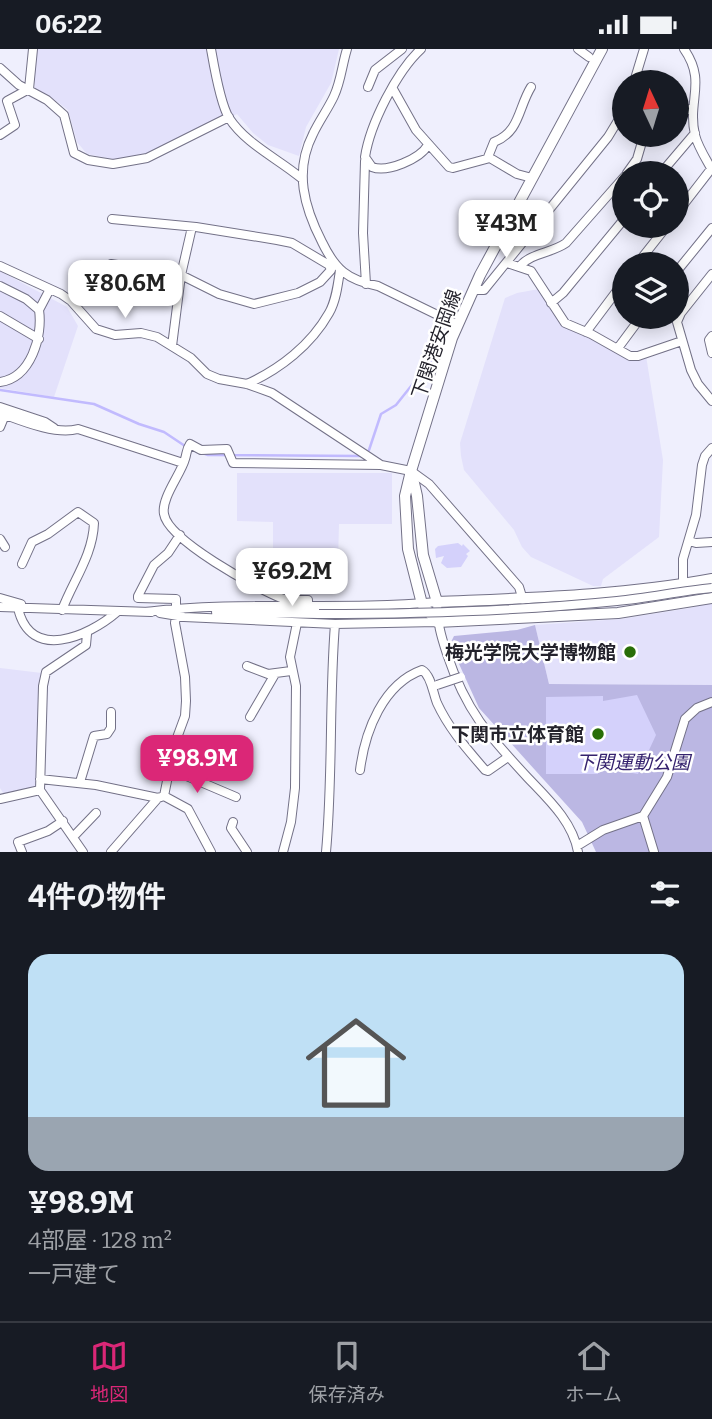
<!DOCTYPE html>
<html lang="ja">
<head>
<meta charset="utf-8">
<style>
	:root { --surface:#171b24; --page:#20242c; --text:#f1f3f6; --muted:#9ea1a6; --line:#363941; --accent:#db2777 }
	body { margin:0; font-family:Bitter,"Noto Sans JP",serif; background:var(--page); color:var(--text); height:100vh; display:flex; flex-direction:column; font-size:26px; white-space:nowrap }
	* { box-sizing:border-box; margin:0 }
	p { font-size:23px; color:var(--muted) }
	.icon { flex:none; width:38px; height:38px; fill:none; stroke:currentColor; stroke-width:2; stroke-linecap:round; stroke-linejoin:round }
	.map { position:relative; height:803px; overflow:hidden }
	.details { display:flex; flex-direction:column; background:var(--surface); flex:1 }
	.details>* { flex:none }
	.needle { width:46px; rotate:356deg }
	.controls { position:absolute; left:612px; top:21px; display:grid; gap:14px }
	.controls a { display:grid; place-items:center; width:77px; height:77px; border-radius:50%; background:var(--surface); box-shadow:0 4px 18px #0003; font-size:35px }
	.price { position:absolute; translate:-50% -60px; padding:0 16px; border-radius:14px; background:#fff; color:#222; font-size:23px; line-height:46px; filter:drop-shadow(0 2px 4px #0008) }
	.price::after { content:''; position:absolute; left:50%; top:42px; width:21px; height:16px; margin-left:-10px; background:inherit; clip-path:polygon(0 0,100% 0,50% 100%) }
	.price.selected { background:var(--accent); color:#fff }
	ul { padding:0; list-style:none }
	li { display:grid; align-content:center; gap:14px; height:371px; padding:0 28px }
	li+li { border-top:2px solid var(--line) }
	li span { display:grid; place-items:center; height:217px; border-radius:21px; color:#555 }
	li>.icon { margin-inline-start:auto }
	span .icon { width:126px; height:126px; fill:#fffc; stroke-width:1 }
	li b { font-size:30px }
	h2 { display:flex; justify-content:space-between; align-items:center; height:84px; padding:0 28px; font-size:30px }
	.status { display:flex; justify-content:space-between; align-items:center; height:49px; padding:0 35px; background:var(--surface); direction:ltr }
	.status svg { height:19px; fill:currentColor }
	.menu { display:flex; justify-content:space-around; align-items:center; height:98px; border-top:2px solid var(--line); background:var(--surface); font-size:19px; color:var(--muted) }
	.menu a { display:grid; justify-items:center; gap:4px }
	.menu .selected { color:var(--accent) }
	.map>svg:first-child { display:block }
</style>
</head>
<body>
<div class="status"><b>06:22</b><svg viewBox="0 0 49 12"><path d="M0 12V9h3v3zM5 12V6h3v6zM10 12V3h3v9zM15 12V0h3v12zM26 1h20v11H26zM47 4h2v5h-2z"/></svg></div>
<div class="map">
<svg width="712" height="803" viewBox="0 0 712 803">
	<rect width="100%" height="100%" fill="#efeffd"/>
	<path fill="#e3e1fb" d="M33,0H339L331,34L306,78L299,107L268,96L253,84L237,65L147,109L123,112L87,105L77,93L68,61L51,48L35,43Z
		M0,222L67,258L78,277L54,348L0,339Z
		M539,240L564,276L629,308L646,307L663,411L659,488L603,530L601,537H593L531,508L522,498L514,481L464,421L461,407L460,394L505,249L517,244Z
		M237,424H392V475H339L338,512H273V473L237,472Z
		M712,553V636L549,635L535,576L621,570L690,559Z
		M0,619L42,624L36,709L37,741L5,747L0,739Z"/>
	<path fill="#bbb7e3" d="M535,576L549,635L712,636V803H596L582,773L479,659L450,595L454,587L517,581Z"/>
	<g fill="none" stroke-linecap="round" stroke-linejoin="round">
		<path stroke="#c1bafe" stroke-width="2.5" d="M0,341L94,355L139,375L164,383L185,397
			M191,400L208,406L361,407
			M369,401L381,365L396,356L435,307"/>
	</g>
	<path fill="#d4d1fb" d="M458,494L462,497L463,495L470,502L466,505L468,507L461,518L447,519L441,514L444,507L436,509L435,500L438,497Z
		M637,646L656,686L638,725L598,718V725H546V648L603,647V652Z"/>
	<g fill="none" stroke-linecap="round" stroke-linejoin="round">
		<g stroke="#737187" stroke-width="10">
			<path id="minor" d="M211,0C214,17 220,54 229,69C246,95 277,109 301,129
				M347,0C342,16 341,32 334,47C328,60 319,72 313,85C294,122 304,158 322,193C335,220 347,231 378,237L458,276
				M421,0C397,22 370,75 365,108L372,118C387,124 420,110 428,96
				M578,0L589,8
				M684,0C707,33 687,51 695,86C698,98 706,110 712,121
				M0,19L19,36L47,51L64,66L74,104L88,111L113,115L147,109L229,68
				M634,33L644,0
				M368,38L375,21L402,0
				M29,40L33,0
				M393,40L416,81L449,118L453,119L490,109L517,125L532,129
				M677,65L693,59
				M0,86L15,76L7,52L29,40
				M488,108L494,93C520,83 518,59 531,38
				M365,112L363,184L366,235
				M627,124L637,110L644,86
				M661,124L695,84
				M677,164L711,120
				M507,214L531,222L565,274L591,285L630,307H638L682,292
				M111,215L181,226L219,245L254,255L298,244L320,233L331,221L329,216L292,194L277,191L196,178L112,170
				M637,215L667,177
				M0,217L61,245L71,252L96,280L115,286L141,284L157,288L191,309L207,325L219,330L247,335L272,344L381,416
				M520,217C531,204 552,204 566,194L625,127
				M677,222L712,179
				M712,225L681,264L677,273L691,321L698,335L712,352
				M0,237L26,250L39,261C43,287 31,329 0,333
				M473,241H484L608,88L625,60
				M551,254L563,244L625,169
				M39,261L50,240
				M0,267L39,290
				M586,283L625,231
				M712,287L709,291L712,304
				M172,297L181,226L192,178
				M618,299L641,268
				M247,335C280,320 311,296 329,264C336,252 338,235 340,221
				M0,358L45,373L54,379
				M0,364C22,372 55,386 78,380L183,414
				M0,378L5,366
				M0,490L5,498
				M689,492L696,494L712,493
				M22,515L32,493L48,485L78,463L94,474C93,506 73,532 62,561
				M683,536V510L696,466L702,416L705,407L712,399
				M0,549L21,555
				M308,557V551C299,551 289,552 281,549C256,539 168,491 164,465C161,449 181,425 185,410C187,404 186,401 190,395L201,401L227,400L233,414L381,416L411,422L429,435L519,538L523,551
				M0,558L151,563
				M18,559C30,613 88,588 117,563
				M176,559V550L138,549V547L154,516L168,504L180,486
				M146,563C242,551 340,562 437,553C437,573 441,587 447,605C466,662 488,686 528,729C548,750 573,773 578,803
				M216,563L319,565
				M160,564L184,568L335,575L437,573
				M247,617L268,625L291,622
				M250,668L275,625
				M170,720L236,748
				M360,721C365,682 383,635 422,621C431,626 433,644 437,654C449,680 467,700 485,721L488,722L508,708
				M40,730L96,736L158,749L164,747L188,760L211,803
				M80,733L94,687L107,685L111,679V663
				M164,747L174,697L185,667L186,652L185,628L175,574L176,566
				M0,750L40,741
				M643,767L654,803
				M233,773L231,779L247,803
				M74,787L96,764
				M577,797L603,781L643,767L667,728L685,670L697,659L712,653
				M22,803L18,793L48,782L63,772
				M83,803L40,741L43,637L46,623L86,596L87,585
				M111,803L158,749
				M283,803L291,773L295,739L296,637L290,608L297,574
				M326,803C333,727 329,651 335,575"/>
		</g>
		<g stroke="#737187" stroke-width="12">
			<path id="major" d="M602,0L480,226L452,289L411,422L405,447L408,500L422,555L437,573L618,564L712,549
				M412,425L417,447L423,506L437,553C530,549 621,547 712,530"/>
		</g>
		<use href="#minor" stroke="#fff" stroke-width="8"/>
		<use href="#major" stroke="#fff" stroke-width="10"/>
		<g stroke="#737187" stroke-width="10" stroke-linecap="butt">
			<path id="minor-bridge" d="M319,565C418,565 518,562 617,552C649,549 680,542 712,539
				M437,636L461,628"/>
		</g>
		<use href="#minor-bridge" stroke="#fff" stroke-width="8"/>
	</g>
	<g fill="#296e08" stroke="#fff" stroke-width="2.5">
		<circle cx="630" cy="603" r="7"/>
		<circle cx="598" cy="685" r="7"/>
	</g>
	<g text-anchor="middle" stroke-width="5" stroke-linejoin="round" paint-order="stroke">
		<g font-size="19" fill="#24232c" stroke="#fff">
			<text transform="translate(436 295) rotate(-71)" y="7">下関港安岡線</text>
		</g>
		<g font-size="19" font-weight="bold" fill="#24232c" stroke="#fff" text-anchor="end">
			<text x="616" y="610">梅光学院大学博物館</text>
			<text x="584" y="692">下関市立体育館</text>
		</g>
		<g font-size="19" font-style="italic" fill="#35226e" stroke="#fff">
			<text x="633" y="720">下関運動公園</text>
		</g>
	</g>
</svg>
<div class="controls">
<a><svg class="needle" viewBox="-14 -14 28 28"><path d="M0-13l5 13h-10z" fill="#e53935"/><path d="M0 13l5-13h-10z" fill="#9ea1a6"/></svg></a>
<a><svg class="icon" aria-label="locate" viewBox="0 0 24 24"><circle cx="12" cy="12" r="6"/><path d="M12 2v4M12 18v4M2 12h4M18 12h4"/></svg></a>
<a><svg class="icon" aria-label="layers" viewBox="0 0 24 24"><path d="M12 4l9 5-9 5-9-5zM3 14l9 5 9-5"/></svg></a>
</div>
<b class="price" style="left:506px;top:211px">¥43M</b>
<b class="price" style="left:125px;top:271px">¥80.6M</b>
<b class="price" style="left:292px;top:559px">¥69.2M</b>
<b class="price selected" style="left:197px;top:746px">¥98.9M</b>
</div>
<section class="details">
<h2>4件の物件<svg class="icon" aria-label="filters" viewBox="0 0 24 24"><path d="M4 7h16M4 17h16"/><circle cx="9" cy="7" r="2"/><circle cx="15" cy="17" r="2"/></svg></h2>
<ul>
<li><span style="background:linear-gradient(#bfe0f5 75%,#9aa5b1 0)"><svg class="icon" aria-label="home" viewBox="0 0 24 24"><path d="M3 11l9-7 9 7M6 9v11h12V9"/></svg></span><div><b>¥98.9M</b><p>4部屋 · 128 m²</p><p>一戸建て</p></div></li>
</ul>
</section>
<nav class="menu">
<a class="selected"><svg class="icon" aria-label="map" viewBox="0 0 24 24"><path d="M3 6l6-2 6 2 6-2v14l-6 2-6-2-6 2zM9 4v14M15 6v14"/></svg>地図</a>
<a><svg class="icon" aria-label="saved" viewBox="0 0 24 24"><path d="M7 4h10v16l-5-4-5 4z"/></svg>保存済み</a>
<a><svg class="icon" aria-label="home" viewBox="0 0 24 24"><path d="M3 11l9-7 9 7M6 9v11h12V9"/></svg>ホーム</a>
</nav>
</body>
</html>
